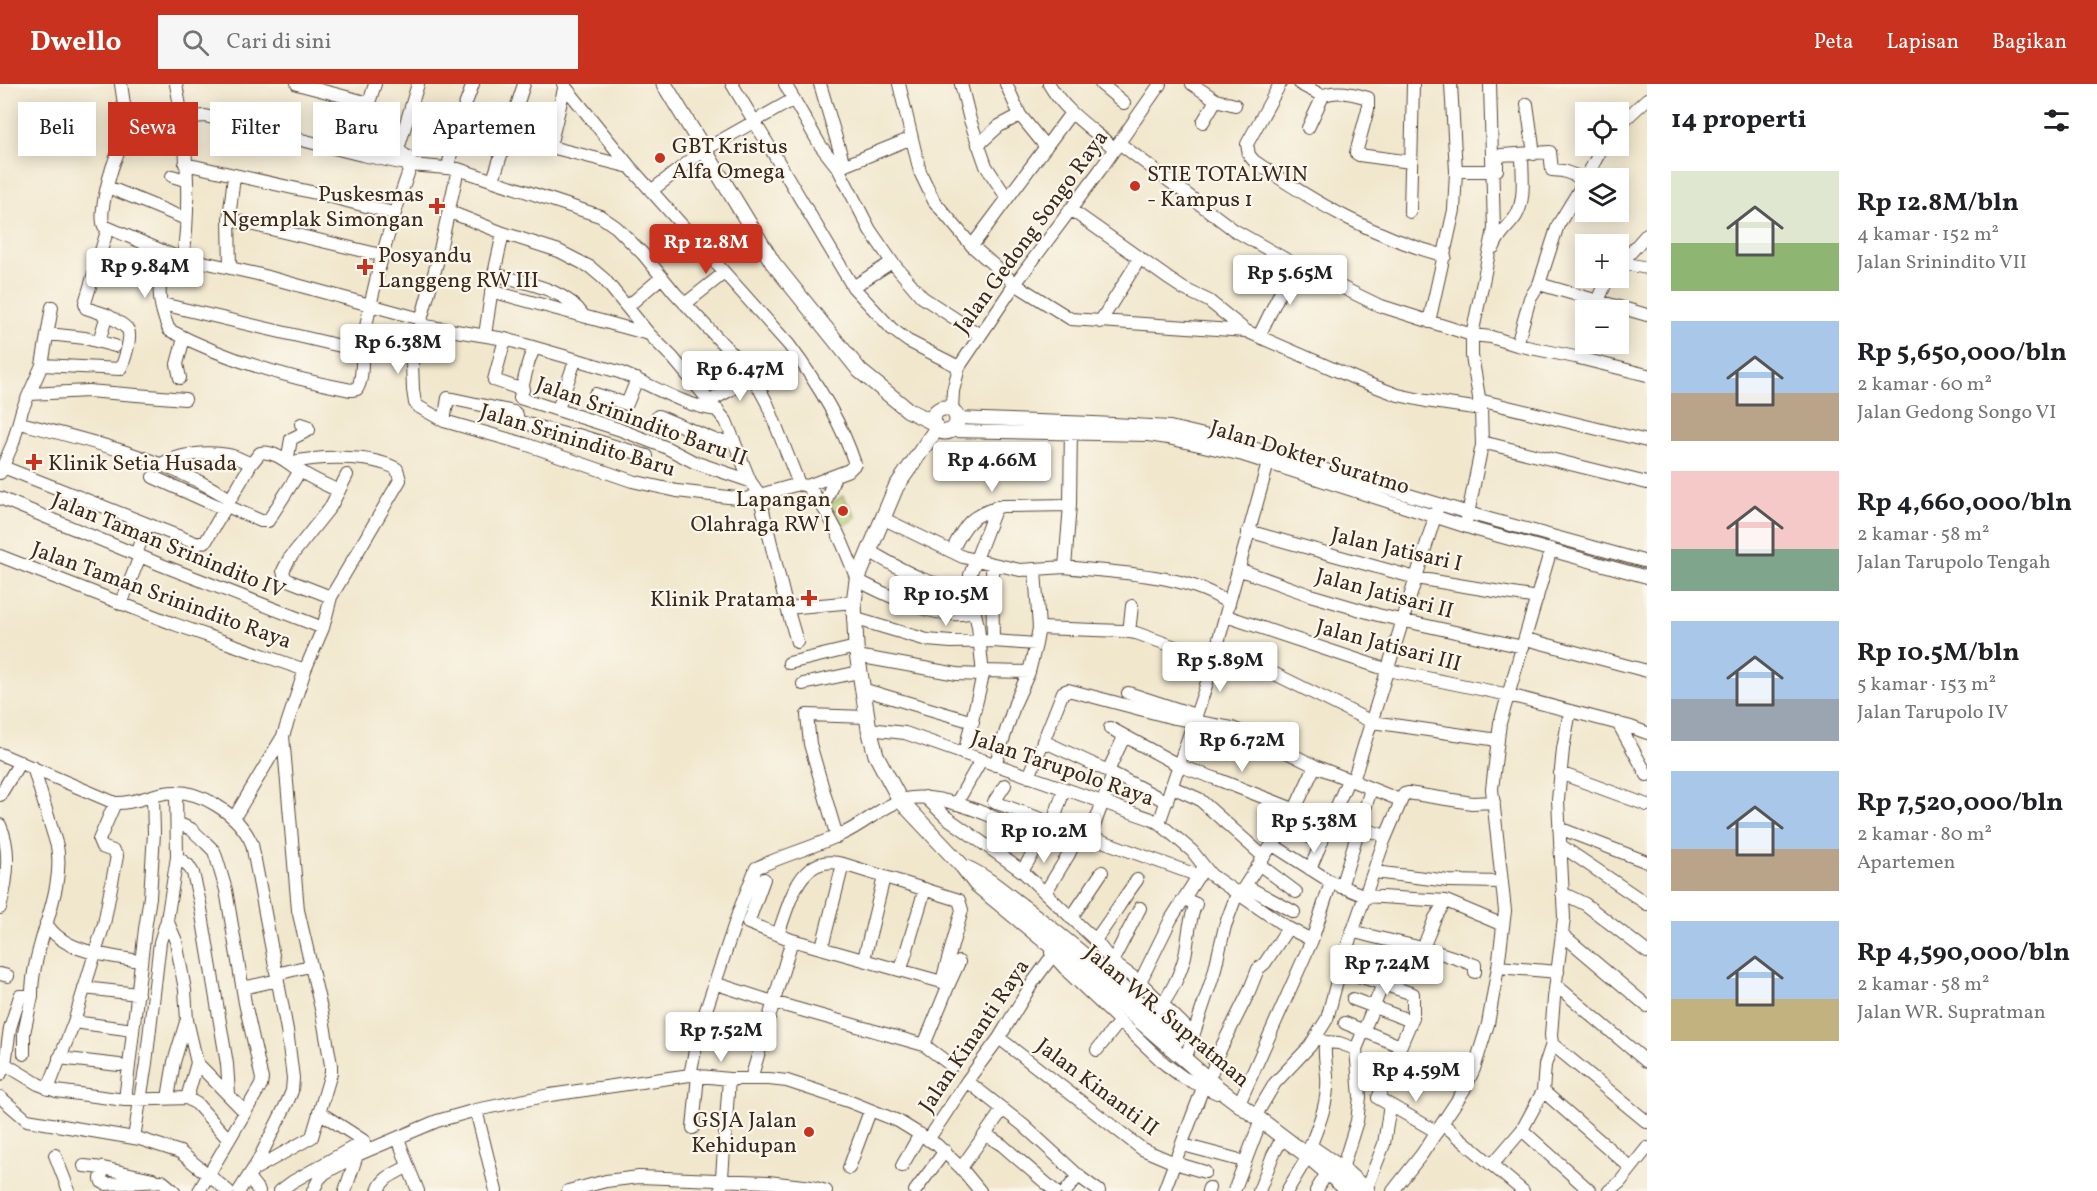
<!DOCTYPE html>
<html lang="id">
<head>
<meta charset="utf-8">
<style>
	:root { --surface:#fff; --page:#f6f6f6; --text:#202124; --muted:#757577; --accent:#c8321e }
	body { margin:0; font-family:Vollkorn,serif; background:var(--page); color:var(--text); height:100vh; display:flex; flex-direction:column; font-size:22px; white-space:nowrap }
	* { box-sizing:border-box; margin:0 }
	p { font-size:20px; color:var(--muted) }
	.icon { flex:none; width:33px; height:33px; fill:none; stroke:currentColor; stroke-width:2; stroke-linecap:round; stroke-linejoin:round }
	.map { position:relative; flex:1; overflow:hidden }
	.details { display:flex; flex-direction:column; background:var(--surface); width:450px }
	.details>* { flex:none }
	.hud { position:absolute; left:18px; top:18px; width:570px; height:54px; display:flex; gap:12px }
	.tools { position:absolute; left:1575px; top:18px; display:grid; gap:12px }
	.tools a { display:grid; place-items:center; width:54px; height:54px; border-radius:0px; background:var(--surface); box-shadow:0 3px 15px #0003; font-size:30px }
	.price { position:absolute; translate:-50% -51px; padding:0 14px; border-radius:6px; background:#fff; color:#222; font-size:20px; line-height:39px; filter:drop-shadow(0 2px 3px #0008) }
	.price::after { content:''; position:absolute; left:50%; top:36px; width:18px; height:14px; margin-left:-9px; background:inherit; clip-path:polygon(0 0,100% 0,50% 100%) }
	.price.active { background:var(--accent); color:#fff }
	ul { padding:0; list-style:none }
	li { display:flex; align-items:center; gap:18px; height:150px; padding:0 24px }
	li span { display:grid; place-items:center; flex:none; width:168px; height:120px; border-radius:0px; color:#555 }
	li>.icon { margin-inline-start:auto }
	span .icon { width:72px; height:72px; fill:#fffc; stroke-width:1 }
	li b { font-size:26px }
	h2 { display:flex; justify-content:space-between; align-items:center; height:72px; padding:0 24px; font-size:26px }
	.pill { padding:0 21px; border-radius:0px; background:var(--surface); box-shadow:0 3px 15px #0003; font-size:21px; line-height:54px }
	.pill.active { background:var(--accent); color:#fff }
	header { display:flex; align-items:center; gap:36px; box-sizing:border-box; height:84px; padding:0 30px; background:var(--accent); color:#fff }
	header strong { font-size:28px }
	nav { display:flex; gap:33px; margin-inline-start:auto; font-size:21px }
	.search { width:420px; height:54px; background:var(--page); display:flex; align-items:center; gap:15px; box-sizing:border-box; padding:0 21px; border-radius:0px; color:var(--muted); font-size:22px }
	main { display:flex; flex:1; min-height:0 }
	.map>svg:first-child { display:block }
</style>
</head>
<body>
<header>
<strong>Dwello</strong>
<div class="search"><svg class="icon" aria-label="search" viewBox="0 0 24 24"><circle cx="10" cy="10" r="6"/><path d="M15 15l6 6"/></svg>Cari di sini</div>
<nav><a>Peta</a><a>Lapisan</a><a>Bagikan</a></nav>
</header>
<main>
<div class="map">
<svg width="1647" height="1107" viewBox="0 0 1647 1107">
	<rect width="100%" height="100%" fill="#fbf7ec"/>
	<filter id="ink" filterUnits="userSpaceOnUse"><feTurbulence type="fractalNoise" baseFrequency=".0167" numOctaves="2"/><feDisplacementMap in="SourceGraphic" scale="12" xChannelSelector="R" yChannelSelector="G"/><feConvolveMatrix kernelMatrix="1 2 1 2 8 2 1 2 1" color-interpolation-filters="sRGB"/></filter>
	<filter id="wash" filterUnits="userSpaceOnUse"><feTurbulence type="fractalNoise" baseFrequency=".008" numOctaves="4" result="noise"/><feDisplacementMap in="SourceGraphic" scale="24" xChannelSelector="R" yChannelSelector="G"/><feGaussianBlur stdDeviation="1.35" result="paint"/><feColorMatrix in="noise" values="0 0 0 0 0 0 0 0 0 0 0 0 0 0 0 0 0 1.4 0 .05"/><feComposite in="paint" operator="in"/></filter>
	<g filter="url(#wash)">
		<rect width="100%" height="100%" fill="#f1e7cd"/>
		<path fill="#b4cc72" stroke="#787b48" stroke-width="1.5" d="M843,412L856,433L843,442L830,420Z"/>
	</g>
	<g filter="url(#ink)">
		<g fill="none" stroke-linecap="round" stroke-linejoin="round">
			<g stroke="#564638" stroke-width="14">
				<path id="minor" d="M121,0L129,54C125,59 120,64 118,69C111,83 98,130 104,142L172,171L257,190L421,235
					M176,0C187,55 191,119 183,174
					M297,0L369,19
					M732,0L853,203L892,245L908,257L959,283
					M785,0L820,61L838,84L870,146L892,178L922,213L980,251
					M820,0L844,81
					M899,0L920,88L934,117L972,162L1015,200L1071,235L1246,247
					M961,0L970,36L986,82L1007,114
					M1006,0L1020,31L1046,63
					M1049,0C1065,28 1091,44 1115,65
					M1101,0L1124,19
					M1192,0L1216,16L1235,21
					M1280,0L1247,60L1249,71L1254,77C1315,119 1372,152 1445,172
					M1300,0L1323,12C1335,5 1355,10 1368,14V25L1356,69L1359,71L1411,78
					M1527,20L1534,70
					M363,38L375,0
					M1203,38L1216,16
					M1618,42L1647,15
					M1308,44L1323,12
					M507,52L630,83
					M129,54L182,34L205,32L362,71L411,81L458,85L600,132L616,143L643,170L675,209L752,291L767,319L799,400
					M1119,59L1234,146L1294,180L1378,221L1472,251L1491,253L1517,261L1575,273L1647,291
					M978,61L999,42L1020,31
					M550,62L565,1
					M411,79L409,74L399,67V62L418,0
					M185,80L320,110L393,129
					M448,83L457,43L473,0
					M838,84L912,54
					M458,85L437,179L416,254L412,279L413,306L415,319L419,323L444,337L525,360L632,397L677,407L745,415L799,400L807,402L849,386L855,380C841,337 816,297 789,261L630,83L563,0
					M1497,86V77L1501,71L1550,68L1552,86L1563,87L1585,95
					M1456,87H1492
					M172,92L185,96
					M493,96L524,0
					M108,103L186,135
					M651,107L704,66L794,15
					M1070,125L1169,195L1184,205L1209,217L1246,247L1361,297L1398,311L1426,317L1481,325
					M450,128L503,149L559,167L590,183L604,195L649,250L673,274L726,337L750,397L759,410L785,517L797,558
					M1410,128L1413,0
					M229,135L381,171
					M972,162L1071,29
					M1494,163C1498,150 1509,143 1516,132C1526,115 1522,90 1522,71
					M172,171C155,198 157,217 169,246C226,276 288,294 351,306L357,305C364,294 361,273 363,260C373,198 390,140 411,81
					M1622,179L1647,184
					M1618,183L1647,150
					M230,184L229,135L234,92
					M494,190C524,199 565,204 583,231
					M1539,200L1647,231
					M853,203L892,178
					M491,207L649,250
					M1598,217L1608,194
					M162,220L362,267
					M685,220L724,189
					M627,223L662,193
					M1100,238L1140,174
					M1429,238L1454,126L1456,87L1451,0
					M419,241L505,255L619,288C653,301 682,322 718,326
					M48,250L85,254L115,262
					M485,251L494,190L503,149
					M1259,252L1294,180
					M505,255L494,296L523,306
					M99,257L107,231L86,224L85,219L108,144
					M1517,261L1530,214L1539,200L1558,141L1580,105L1603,62
					M42,281L120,285C124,279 132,253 128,246C124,240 113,235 107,231
					M180,294L177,280L184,254
					M30,310L88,307L185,315
					M595,310L627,320L637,295
					M520,313L529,276L534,265
					M520,314L618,345L665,363L694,378L750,397
					M1479,316L1647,357
					M710,317L730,306L752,291
					M558,325L575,277
					M952,326L953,307L959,283L1015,200L1100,86L1160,0
					M658,332L717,357L734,356
					M957,334L1094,339L1170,343L1230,357L1482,433L1647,478
					M444,337L448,314L514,328L517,331V337L568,351H578L647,372
					M20,339C91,357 167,375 230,415
					M1071,342L1070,421L1065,483C1114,489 1188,489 1229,520
					M951,347L1148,351L1168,354L1243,371L1477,446L1647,493
					M1482,361L1490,360L1647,399
					M287,378L291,355L309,346L307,342L301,340
					M161,380C180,370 207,367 228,371C236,372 244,377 251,380
					M3,383L198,460L206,457L251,380L260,369C274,366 288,379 300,387C312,395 326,401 339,407
					M0,389L13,359L22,326L42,281L52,223
					M153,393L224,425
					M807,402C832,431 844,461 857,496C886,511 943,540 975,527
					M0,414L159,480L323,544
					M227,422L261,437H268L300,387
					M824,422L835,392
					M882,434L963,473L1020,486L1065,483
					M1467,435L1482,361L1481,325L1472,272V251L1494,145L1490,0
					M1248,447L1416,494L1537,514
					M869,467C901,485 932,506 970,503
					M952,467C965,439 971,431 1002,422L1070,421
					M136,470L147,441
					M0,472L174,540L305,586
					M992,480L993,557
					M1238,485L1310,511L1378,531L1523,563
					M331,513L290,497L285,494L283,487L289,475L331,422L347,391
					M121,520L140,472
					M787,524L854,518
					M1226,532L1388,586L1509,611L1631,643L1647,649
					M853,534L927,556L951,558L993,557L1036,560
					M1039,544L1123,547L1136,549L1195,570L1215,571L1242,578L1275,590L1372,638L1498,656
					M1129,548L1132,522
					M1526,555L1647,587
					M857,572L957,590L983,591
					M789,579L856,563
					M983,587L1029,588
					M803,600L859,588
					M862,605L973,638
					M1128,609L1189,629
					M1618,639L1647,691
					M1110,644L1180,682L1214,694L1319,735L1359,743L1385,752
					M869,645L905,649L1151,735L1159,739L1192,767L1211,791L1288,844L1312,856
					M1043,657L1108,687L1167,718
					M0,670L115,719C133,720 147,712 165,709C198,703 239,730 252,760L287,946L293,994L292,1007L287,1019L257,1079L239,1107
					M964,670L983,591L978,542L971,513L970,491L996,423
					M995,681L1015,619L1029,588L1036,560L1039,544L1035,486
					M1108,687L1124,653
					M1560,689L1647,721
					M1029,693L1063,608L1068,606L1170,633L1232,644L1264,657L1315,682L1400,716
					M1353,697L1437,426
					M1005,701L994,718L1199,792
					M1172,703L1199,715L1264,773
					M0,711L20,678
					M925,713L946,733L1022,787L1095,856L1112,878L1140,898L1193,950
					M956,720L981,676
					M234,734L283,652L305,586L323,544L331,513L400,396L397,385C371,370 317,372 289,379
					M177,739L191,745L206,759L214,767L218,779L226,806L245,919L262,995L261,1001L199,1107
					M1159,739L1205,605L1268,379
					M0,741C12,766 7,798 0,824
					M1284,743L1322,758
					M1559,744L1647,778
					M837,753L810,660L807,631L867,633
					M1090,753L1113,690
					M1273,761L1331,798L1365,812L1446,817L1503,841
					M1560,761L1647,820
					M995,767L1013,742
					M177,773L188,781L193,789L200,819L227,980L229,1010
					M1260,781L1296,808
					M1310,785L1348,696
					M1022,787L1053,738L1064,706
					M1374,788L1449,797L1502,798
					M764,795L748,839L792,856L949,900L924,961
					M1246,802L1294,828
					M1341,803L1371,705
					M1045,809L1069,770L1079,748
					M1562,809L1585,820L1647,868
					M1239,811L1295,725L1315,682
					M1071,834L1102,788
					M167,836L176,857L185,906L187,936L197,979
					M46,839C62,867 103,871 133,876
					M1352,847C1375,854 1398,858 1421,864C1440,868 1458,875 1475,881V888
					M778,850C790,819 799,768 843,780L959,816L962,826L942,897
					M1563,851L1647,922
					M1095,856C1110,837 1122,816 1137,796
					M822,863L843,780
					M1423,864L1435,834L1446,817
					M1051,869L1070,890L1165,980L1184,994L1217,1009
					M864,875L884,793
					M1112,878L1140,824
					M1498,883L1558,888
					M901,885L925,805
					M1341,886L1413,910V933L1378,1014L1437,1048
					M0,890L8,892
					M277,890L309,882
					M1140,898L1171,835L1202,786
					M714,899L773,918L924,961L952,982
					M949,900L959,878
					M1557,902L1647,978
					M84,904L138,910
					M243,904L278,896
					M1353,915L1411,937
					M1159,924C1170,912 1181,888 1185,872C1189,854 1188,837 1196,820L1184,815
					M74,938L126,945
					M1345,939L1400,962
					M999,954L1142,1065L1175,1079L1205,1088
					M1320,955L1325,958L1339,959L1356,965
					M1552,960L1647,1038
					M1097,966L1120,937
					M1188,967L1214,889L1225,842L1235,815
					M24,970V949L32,912
					M59,974L119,981
					M197,979L245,1028
					M5,980L38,1000L56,1007L125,1016L187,1014L197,1020L229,1056
					M1212,988L1217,972L1248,910L1258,885L1265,879L1288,844
					M0,991L5,980L10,944L20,912H32C31,863 66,809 57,762L33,683
					M690,991L699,947L739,827L756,784C784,771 814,763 842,750C863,741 881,723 902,716C938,704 1009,739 1041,756
					M751,995L792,856
					M967,997L1023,1041L1081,1094L1099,1107
					M48,1005L74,938L104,840L117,772L113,767L102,763L99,756L115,719
					M1543,1007L1631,1084
					M0,1013L27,1036L140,1055L180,1068L228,1107
					M1242,1013L1312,856L1331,798
					M168,1014L174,978L186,938
					M187,1014L197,979
					M125,1016L145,845L150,813L154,749L153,712
					M476,1026L496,1107
					M1259,1026L1275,999L1310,962L1327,935L1342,878L1384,757L1404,710L1408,709L1472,719L1494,718
					M1443,1040L1523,1107
					M693,1044L698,991
					M1522,1046L1590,1107
					M985,1050L1002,1061L1055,1107
					M134,1054L146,979L160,858L167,836L177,773L176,708
					M928,1056L967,997L999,954L1033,898L1053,871
					M1183,1061L1236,1075
					M1310,1063C1319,1040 1329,1017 1327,992C1326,978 1324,973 1325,958
					M55,1071L69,1107
					M1492,1081L1522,1046L1543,1007L1545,981L1552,960L1551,951L1554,914L1564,834L1558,716L1563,665L1570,627
					M84,1082L103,1084L153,1095
					M408,1082L418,1107
					M902,1082L920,1050
					M103,1084L101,1095L102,1098L106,1100L162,1097L174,1107
					M849,1084L870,1027
					M961,1084L1003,1025
					M1342,1085L1357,1037L1360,1013L1356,965L1383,900
					M253,1086L312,1053L331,989V981L322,929L298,826L283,652
					M248,1093L259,1107
					M1366,1106L1384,1060L1390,1021
					M280,1107L292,1098L364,1057L319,1028
					M313,1107L319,1095L325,1089L357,1071L437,1037L476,1026L550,1011L690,991L729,995H769L787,997L848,1017L898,1037L937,1061L961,1084L980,1107
					M345,1107L357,1071
					M378,1107C383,1092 396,1090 408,1082L398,1054
					M568,1107L606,1097L639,1093L768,1098L812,1103L826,1107
					M721,1107L729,995
					M915,1107L945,1067
					M1066,1107L1079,1091
					M1164,1107L1204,1001
					M1208,1107L1209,1104
					M1234,1107L1261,1036
					M1259,1107L1273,1071L1283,1053
					M1287,1107L1308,1072
					M1316,1107L1327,1089
					M1393,1107L1422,1070L1464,1006L1474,985L1488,940L1498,883L1505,827L1492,705L1500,639L1551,465
					M1609,1107L1620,1098L1647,1064"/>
			</g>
			<g stroke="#564638" stroke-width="17">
				<path id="major" d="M664,0L773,179L860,287L908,326L934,339
					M933 336a12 12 0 1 1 24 0a12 12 0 1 1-24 0Z
					M937,344L896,403L857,496L854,518L856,563L869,645L876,671L900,716L963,783L976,800L1103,905L1218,1004L1308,1072L1349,1107
					M966,784C987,793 1005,810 1023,823C1077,864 1129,908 1177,956
					M1313,1065L1342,1085L1367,1107"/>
			</g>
			<use href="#minor" stroke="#fff" stroke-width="12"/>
			<use href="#major" stroke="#fff" stroke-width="15"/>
		</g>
	</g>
	<g fill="#c8321e" stroke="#fbf7ec" stroke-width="2">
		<circle cx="660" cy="74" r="6"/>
		<circle cx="1135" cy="102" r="6"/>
		<path d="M434 113h6v6h6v6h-6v6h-6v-6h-6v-6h6z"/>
		<path d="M362 174h6v6h6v6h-6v6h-6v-6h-6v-6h6z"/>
		<path d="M31 369h6v6h6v6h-6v6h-6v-6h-6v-6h6z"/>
		<circle cx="843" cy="427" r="6"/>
		<path d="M806 505h6v6h6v6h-6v6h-6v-6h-6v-6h6z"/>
		<circle cx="809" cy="1048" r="6"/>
	</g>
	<g text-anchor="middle" stroke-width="4.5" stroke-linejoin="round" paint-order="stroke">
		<g font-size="22" fill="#3b2a1e" stroke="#fbf7ec" text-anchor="start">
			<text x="672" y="69">GBT Kristus<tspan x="672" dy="25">Alfa Omega</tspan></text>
			<text x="1147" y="97">STIE TOTALWIN<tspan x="1147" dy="25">- Kampus 1</tspan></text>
			<text x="424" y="117" text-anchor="end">Puskesmas<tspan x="424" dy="25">Ngemplak Simongan</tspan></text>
			<text x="378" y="178">Posyandu<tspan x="378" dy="25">Langgeng RW III</tspan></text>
			<text x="48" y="386">Klinik Setia Husada</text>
			<text x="831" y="422" text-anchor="end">Lapangan<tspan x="831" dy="25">Olahraga RW I</tspan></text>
			<text x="796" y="522" text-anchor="end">Klinik Pratama</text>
			<text x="797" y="1043" text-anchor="end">GSJA Jalan<tspan x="797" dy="25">Kehidupan</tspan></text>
		</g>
		<g font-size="22" fill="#3b2a1e" stroke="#fbf7ec">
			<text transform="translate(1030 147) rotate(-54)" y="8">Jalan Gedong Songo Raya</text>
			<text transform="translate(642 336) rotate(20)" y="8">Jalan Srinindito Baru II</text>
			<text transform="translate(578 355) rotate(17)" y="8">Jalan Srinindito Baru</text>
			<text transform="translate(1310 372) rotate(17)" y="8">Jalan Dokter Suratmo</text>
			<text transform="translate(169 460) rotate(22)" y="8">Jalan Taman Srinindito IV</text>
			<text transform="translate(1397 464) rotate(13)" y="8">Jalan Jatisari I</text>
			<text transform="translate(1385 508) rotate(15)" y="8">Jalan Jatisari II</text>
			<text transform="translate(162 510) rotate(20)" y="8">Jalan Taman Srinindito Raya</text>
			<text transform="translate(1389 560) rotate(15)" y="8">Jalan Jatisari III</text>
			<text transform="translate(1063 683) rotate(19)" y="8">Jalan Tarupolo Raya</text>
			<text transform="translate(1168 931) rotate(40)" y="8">Jalan WR. Supratman</text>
			<text transform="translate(973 951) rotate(-56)" y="8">Jalan Kinanti Raya</text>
			<text transform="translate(1098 1002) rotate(37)" y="8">Jalan Kinanti II</text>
		</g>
	</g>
</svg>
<div class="tools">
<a><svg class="icon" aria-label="locate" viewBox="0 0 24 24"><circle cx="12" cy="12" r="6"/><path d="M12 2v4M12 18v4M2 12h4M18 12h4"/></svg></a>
<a><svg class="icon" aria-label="layers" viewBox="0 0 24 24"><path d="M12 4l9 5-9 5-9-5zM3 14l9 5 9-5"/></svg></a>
<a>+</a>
<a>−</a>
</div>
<b class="price active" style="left:706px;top:191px">Rp 12.8M</b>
<b class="price" style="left:145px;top:215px">Rp 9.84M</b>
<b class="price" style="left:1290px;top:222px">Rp 5.65M</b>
<b class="price" style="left:398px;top:291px">Rp 6.38M</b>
<b class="price" style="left:740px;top:318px">Rp 6.47M</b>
<b class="price" style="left:992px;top:409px">Rp 4.66M</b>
<b class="price" style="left:946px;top:543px">Rp 10.5M</b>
<b class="price" style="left:1220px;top:609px">Rp 5.89M</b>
<b class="price" style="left:1242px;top:689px">Rp 6.72M</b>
<b class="price" style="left:1314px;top:770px">Rp 5.38M</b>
<b class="price" style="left:1044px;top:780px">Rp 10.2M</b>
<b class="price" style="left:1387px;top:912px">Rp 7.24M</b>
<b class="price" style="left:721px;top:979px">Rp 7.52M</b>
<b class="price" style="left:1416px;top:1019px">Rp 4.59M</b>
<div class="hud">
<a class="pill">Beli</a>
<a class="pill active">Sewa</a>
<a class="pill">Filter</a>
<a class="pill">Baru</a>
<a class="pill">Apartemen</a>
</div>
</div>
<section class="details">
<h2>14 properti<svg class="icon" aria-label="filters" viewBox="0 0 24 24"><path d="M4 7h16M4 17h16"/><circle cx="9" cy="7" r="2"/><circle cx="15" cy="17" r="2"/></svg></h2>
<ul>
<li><span style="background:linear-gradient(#dfe7d0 60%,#8fb573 0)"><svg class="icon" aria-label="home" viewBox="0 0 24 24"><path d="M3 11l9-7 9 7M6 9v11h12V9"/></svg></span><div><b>Rp 12.8M/bln</b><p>4 kamar · 152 m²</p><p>Jalan Srinindito VII</p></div></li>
<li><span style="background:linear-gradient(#a9c7e8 60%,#b9a48a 0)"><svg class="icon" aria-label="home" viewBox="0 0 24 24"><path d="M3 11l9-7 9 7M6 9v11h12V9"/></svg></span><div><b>Rp 5,650,000/bln</b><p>2 kamar · 60 m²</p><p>Jalan Gedong Songo VI</p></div></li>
<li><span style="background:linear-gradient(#f6c9c9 65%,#7fa58c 0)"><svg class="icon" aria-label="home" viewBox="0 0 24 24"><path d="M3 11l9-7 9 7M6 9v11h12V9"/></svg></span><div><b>Rp 4,660,000/bln</b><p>2 kamar · 58 m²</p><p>Jalan Tarupolo Tengah</p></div></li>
<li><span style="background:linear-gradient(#a9c7e8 65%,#9aa5b1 0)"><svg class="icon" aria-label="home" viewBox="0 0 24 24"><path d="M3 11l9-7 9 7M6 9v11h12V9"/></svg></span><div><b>Rp 10.5M/bln</b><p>5 kamar · 153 m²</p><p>Jalan Tarupolo IV</p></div></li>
<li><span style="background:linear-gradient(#a9c7e8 65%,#b9a48a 0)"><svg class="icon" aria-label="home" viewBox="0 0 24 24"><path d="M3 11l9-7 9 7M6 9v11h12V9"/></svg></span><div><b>Rp 7,520,000/bln</b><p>2 kamar · 80 m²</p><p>Apartemen</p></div></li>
<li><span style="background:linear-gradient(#a9c7e8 65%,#c2b280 0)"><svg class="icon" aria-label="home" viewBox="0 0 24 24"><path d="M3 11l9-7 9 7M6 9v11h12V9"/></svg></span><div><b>Rp 4,590,000/bln</b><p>2 kamar · 58 m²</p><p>Jalan WR. Supratman</p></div></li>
</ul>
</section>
</main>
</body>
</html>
